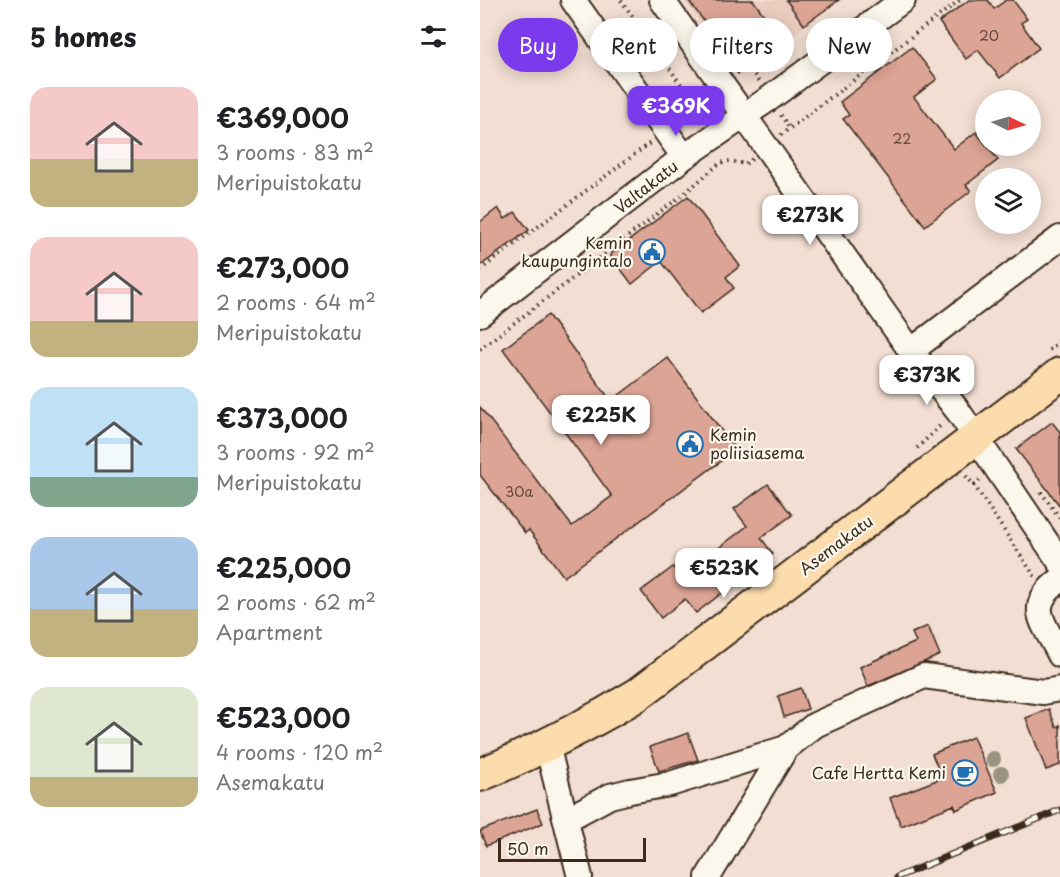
<!DOCTYPE html>
<html lang="en">
<head>
<meta charset="utf-8">
<style>
	:root { --surface:#fff; --page:#f6f6f6; --text:#202124; --muted:#757577; --accent:#7c3aed }
	body { margin:0; font-family:"Playpen Sans",sans-serif; background:var(--page); color:var(--text); height:100vh; display:flex; flex-direction:column; font-size:22px; white-space:nowrap }
	* { box-sizing:border-box; margin:0 }
	p { font-size:20px; color:var(--muted) }
	.icon { flex:none; width:33px; height:33px; fill:none; stroke:currentColor; stroke-width:2; stroke-linecap:round; stroke-linejoin:round }
	.map { position:relative; flex:1; overflow:hidden }
	.details { display:flex; flex-direction:column; background:var(--surface); width:480px }
	.details>* { flex:none }
	.guide { position:absolute; left:18px; top:18px; width:471px; height:54px; display:flex; gap:12px }
	.needle { width:39px; rotate:95deg }
	.controls { position:absolute; left:495px; top:90px; display:grid; gap:12px }
	.controls a { display:grid; place-items:center; width:66px; height:66px; border-radius:50%; background:var(--surface); box-shadow:0 3px 15px #0003; font-size:30px }
	.scale { position:absolute; left:18px; bottom:15px; width:148px; box-sizing:border-box; padding-left:6px; border:3px solid #3b2a1e; border-top:0; font-size:16px; line-height:21px; white-space:nowrap; color:#3b2a1e; -webkit-text-stroke:4px #fbf7ec; paint-order:stroke }
	.price { position:absolute; translate:-50% -51px; padding:0 14px; border-radius:12px; background:#fff; color:#222; font-size:20px; line-height:39px; filter:drop-shadow(0 2px 3px #0008) }
	.price::after { content:''; position:absolute; left:50%; top:36px; width:18px; height:14px; margin-left:-9px; background:inherit; clip-path:polygon(0 0,100% 0,50% 100%) }
	.price.selected { background:var(--accent); color:#fff }
	ul { padding:0; list-style:none }
	li { display:flex; align-items:center; gap:18px; height:150px; padding:0 30px }
	li span { display:grid; place-items:center; flex:none; width:168px; height:120px; border-radius:18px; color:#555 }
	li>.icon { margin-inline-start:auto }
	span .icon { width:72px; height:72px; fill:#fffc; stroke-width:1 }
	li b { font-size:26px }
	h2 { display:flex; justify-content:space-between; align-items:center; height:72px; padding:0 30px; font-size:26px }
	.pill { padding:0 21px; border-radius:27px; background:var(--surface); box-shadow:0 3px 15px #0003; font-size:21px; line-height:54px }
	.pill.selected { background:var(--accent); color:#fff }
	main { display:flex; flex:1; min-height:0 }
	.map>svg:first-child { display:block }
</style>
</head>
<body>
<main>
<section class="details">
<h2>5 homes<svg class="icon" aria-label="filters" viewBox="0 0 24 24"><path d="M4 7h16M4 17h16"/><circle cx="9" cy="7" r="2"/><circle cx="15" cy="17" r="2"/></svg></h2>
<ul>
<li><span style="background:linear-gradient(#f6c9c9 60%,#c2b280 0)"><svg class="icon" aria-label="home" viewBox="0 0 24 24"><path d="M3 11l9-7 9 7M6 9v11h12V9"/></svg></span><div><b>€369,000</b><p>3 rooms · 83 m²</p><p>Meripuistokatu</p></div></li>
<li><span style="background:linear-gradient(#f6c9c9 70%,#c2b280 0)"><svg class="icon" aria-label="home" viewBox="0 0 24 24"><path d="M3 11l9-7 9 7M6 9v11h12V9"/></svg></span><div><b>€273,000</b><p>2 rooms · 64 m²</p><p>Meripuistokatu</p></div></li>
<li><span style="background:linear-gradient(#bfe0f5 75%,#7fa58c 0)"><svg class="icon" aria-label="home" viewBox="0 0 24 24"><path d="M3 11l9-7 9 7M6 9v11h12V9"/></svg></span><div><b>€373,000</b><p>3 rooms · 92 m²</p><p>Meripuistokatu</p></div></li>
<li><span style="background:linear-gradient(#a9c7e8 60%,#c2b280 0)"><svg class="icon" aria-label="home" viewBox="0 0 24 24"><path d="M3 11l9-7 9 7M6 9v11h12V9"/></svg></span><div><b>€225,000</b><p>2 rooms · 62 m²</p><p>Apartment</p></div></li>
<li><span style="background:linear-gradient(#dfe7d0 75%,#c2b280 0)"><svg class="icon" aria-label="home" viewBox="0 0 24 24"><path d="M3 11l9-7 9 7M6 9v11h12V9"/></svg></span><div><b>€523,000</b><p>4 rooms · 120 m²</p><p>Asemakatu</p></div></li>
</ul>
</section>
<div class="map">
<svg width="580" height="877" viewBox="0 0 580 877">
	<rect width="100%" height="100%" fill="#f2ded2"/>
	<filter id="ink" filterUnits="userSpaceOnUse"><feTurbulence type="fractalNoise" baseFrequency=".0167" numOctaves="2"/><feDisplacementMap in="SourceGraphic" scale="12" xChannelSelector="R" yChannelSelector="G"/><feConvolveMatrix kernelMatrix="1 2 1 2 8 2 1 2 1" color-interpolation-filters="sRGB"/></filter>
	<g filter="url(#ink)">
		<path fill="#ebcdc0" d="M204,0H359L258,76Z"/>
		<path fill="#dca495" stroke="#3b2a1e" stroke-width="1.5" d="M208,0H273L291,25L287,28L298,43L258,74L230,35L233,33Z
			M306,0H359L324,25Z
			M489,0H508L514,9L526,0H533L547,19L541,23L559,48L520,78L498,50L486,59L459,22Z
			M432,47L457,79L434,97L474,149L496,132L518,160L486,185L491,191L445,226L363,119L369,115L360,102Z
			M208,196L260,266L246,277L254,288L221,313L181,261L152,284L130,255Z
			M18,208L25,219L35,212L49,230L0,266V222Z
			M68,315L131,401L188,358L256,450L84,577L49,530L45,533L0,475V407L92,526L132,496L23,349Z
			M572,422L580,432V506L536,449Z
			M288,484L312,515L281,538L293,554L216,613L205,599L181,618L161,591L193,567L201,577L267,526L254,509Z
			M448,626L460,655L388,686L380,667L436,642L432,633Z
			M321,688L328,709L304,717L298,696Z
			M569,709L576,727L580,725V765L566,770L546,718Z
			M208,733L218,760L179,771L170,747Z
			M493,737L517,792L476,810L474,805L421,826L410,798L462,778L452,754Z
			M57,809L63,823L6,846L0,831Z"/>
		<g fill="none" stroke-linecap="round" stroke-linejoin="round">
			<g stroke="#3b2a1e" stroke-width="28">
				<path id="minor" d="M93,0L204,157
					M182,0L431,351L478,411L580,562
					M0,314L204,157L290,98L423,0
					M431,351L580,238
					M580,580C544,607 564,622 580,655
					M67,745L100,877
					M87,819L130,796L150,791L190,784L306,748
					M228,877L306,748L335,725L444,676L563,692L580,689"/>
			</g>
			<g stroke="#3b2a1e" stroke-width="36">
				<path id="major" d="M0,775C55,752 106,726 157,695L580,374"/>
			</g>
			<path stroke="#3b2a1e" stroke-width="4" stroke-dasharray="1.5 4.5" stroke-linecap="butt" d="M141,0L217,107
				M271,70L279,82
				M301,115L309,128
				M202,118L227,99
				M301,135L480,0
				M0,270L170,143
				M0,349L205,193L240,163L250,161L265,164L272,159
				M569,350L580,341
				M437,448L462,424
				M486,476L494,485L500,480
				M494,485L555,577
				M561,492L580,518"/>
			<use href="#minor" stroke="#fbf7ec" stroke-width="24"/>
			<use href="#major" stroke="#fcdcac" stroke-width="32"/>
			<g stroke="#3b2a1e" stroke-width="7">
				<path id="rail" d="M417,877L580,810"/>
			</g>
			<use href="#rail" stroke="#fbf7ec" stroke-width="4.5" stroke-dasharray="14" stroke-linecap="butt"/>
		</g>
		<g fill="#9a9382">
			<circle cx="513" cy="759" r="8"/>
			<circle cx="521" cy="774" r="8"/>
		</g>
	</g>
	<defs>
		<g id="civic-ring" transform="scale(1.35)"><circle r="9.5" fill="#fbf7ec" stroke="#1f6fb2" stroke-width="1.5"/><path d="M-.6-6.5H3V-4.5H.6V-3L4-1V1h2V6H-6V1h2V-1L-.6-3ZM-1.2 2.5V6h2.4V2.5Z" fill="#1f6fb2"/></g>
		<g id="cafe-ring" transform="scale(1.35)"><circle r="9.5" fill="#fbf7ec" stroke="#1f6fb2" stroke-width="1.5"/><path d="M-5.5-4.5H6V0H3Q3 3.5 0 3.5H-2.5Q-5.5 3.5-5.5 0ZM3-3.2v2h1.7v-2ZM-6 4.5H4V6H-6Z" fill="#1f6fb2"/></g>
	</defs>
	<g fill-rule="evenodd">
		<use href="#civic-ring" x="172" y="252"/>
		<use href="#civic-ring" x="210" y="444"/>
		<use href="#cafe-ring" x="485" y="773"/>
	</g>
	<g text-anchor="middle" stroke-width="4.5" stroke-linejoin="round" paint-order="stroke">
		<g font-size="14" fill="#63483c">
			<text x="509" y="41">20</text>
			<text x="422" y="144">22</text>
			<text x="39" y="497">30a</text>
		</g>
		<g font-size="16" fill="#3b2a1e" stroke="#fbf7ec">
			<text transform="translate(166 187) rotate(-38)" y="6">Valtakatu</text>
			<text transform="translate(356 545) rotate(-37)" y="6">Asemakatu</text>
		</g>
		<g font-size="16" fill="#3b2a1e" stroke="#fbf7ec" text-anchor="end">
			<text x="152" y="249">Kemin<tspan x="152" dy="18">kaupungintalo</tspan></text>
			<text x="230" y="441" text-anchor="start">Kemin<tspan x="230" dy="18">poliisiasema</tspan></text>
			<text x="466" y="779">Cafe Hertta Kemi</text>
		</g>
	</g>
</svg>
<div class="controls">
<a><svg class="needle" viewBox="-14 -14 28 28"><path d="M0-13l5 13h-10z" fill="#e53935"/><path d="M0 13l5-13h-10z" fill="#757577"/></svg></a>
<a><svg class="icon" aria-label="layers" viewBox="0 0 24 24"><path d="M12 4l9 5-9 5-9-5zM3 14l9 5 9-5"/></svg></a>
</div>
<div class="scale">50 m</div>
<b class="price selected" style="left:196px;top:137px">€369K</b>
<b class="price" style="left:330px;top:246px">€273K</b>
<b class="price" style="left:447px;top:406px">€373K</b>
<b class="price" style="left:121px;top:446px">€225K</b>
<b class="price" style="left:244px;top:599px">€523K</b>
<div class="guide">
<a class="pill selected">Buy</a>
<a class="pill">Rent</a>
<a class="pill">Filters</a>
<a class="pill">New</a>
</div>
</div>
</main>
</body>
</html>
